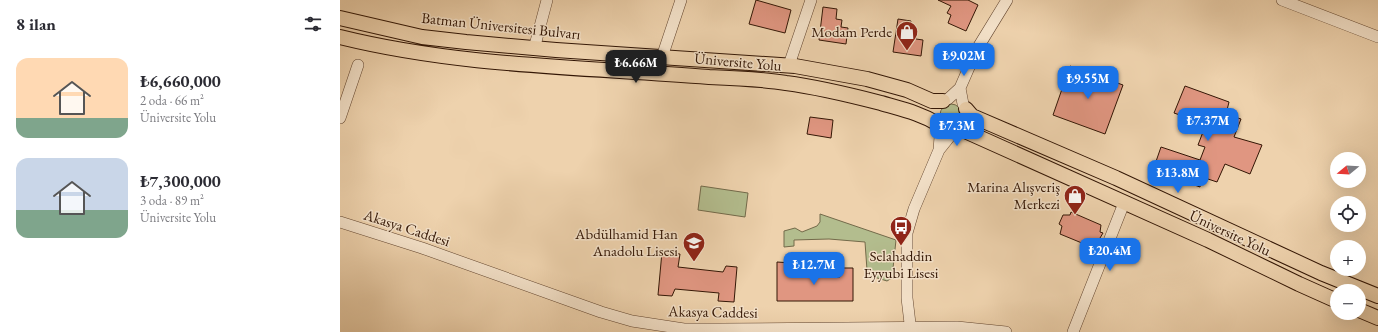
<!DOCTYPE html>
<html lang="tr">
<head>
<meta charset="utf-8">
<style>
	:root { --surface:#fff; --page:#f7f7f7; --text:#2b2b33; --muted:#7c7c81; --accent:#1a73e8 }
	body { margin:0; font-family:"EB Garamond",serif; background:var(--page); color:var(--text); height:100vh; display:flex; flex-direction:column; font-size:15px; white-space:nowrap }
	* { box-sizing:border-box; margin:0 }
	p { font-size:13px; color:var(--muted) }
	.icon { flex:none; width:22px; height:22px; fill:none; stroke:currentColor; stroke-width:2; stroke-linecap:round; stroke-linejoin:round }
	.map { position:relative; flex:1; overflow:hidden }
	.drawer { display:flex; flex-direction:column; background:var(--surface); width:340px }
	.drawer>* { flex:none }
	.needle { width:26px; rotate:252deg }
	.fabs { position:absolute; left:990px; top:152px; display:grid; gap:8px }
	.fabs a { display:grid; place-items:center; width:36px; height:36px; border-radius:50%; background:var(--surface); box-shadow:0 4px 16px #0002; font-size:20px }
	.price { position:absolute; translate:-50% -34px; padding:0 9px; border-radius:8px; background:var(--accent); color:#fff; font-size:13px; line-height:26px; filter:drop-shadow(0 1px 2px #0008) }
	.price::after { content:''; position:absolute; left:50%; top:24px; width:12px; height:9px; margin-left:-6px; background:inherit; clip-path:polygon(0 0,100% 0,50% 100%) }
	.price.active { background:#222; color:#fff }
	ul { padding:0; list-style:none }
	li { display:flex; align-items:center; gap:12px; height:100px; padding:0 16px }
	li span { display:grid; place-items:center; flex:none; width:112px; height:80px; border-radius:12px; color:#555 }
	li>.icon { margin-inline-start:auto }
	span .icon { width:48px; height:48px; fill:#fffc; stroke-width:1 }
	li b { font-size:17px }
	h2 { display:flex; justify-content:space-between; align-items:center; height:48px; padding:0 16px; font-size:17px }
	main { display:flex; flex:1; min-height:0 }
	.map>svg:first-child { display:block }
</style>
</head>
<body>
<main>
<section class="drawer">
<h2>8 ilan<svg class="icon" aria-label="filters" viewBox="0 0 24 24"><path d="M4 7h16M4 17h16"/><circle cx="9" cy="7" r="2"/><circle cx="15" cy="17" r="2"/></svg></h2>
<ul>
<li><span style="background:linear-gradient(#ffd9b3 75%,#7fa58c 0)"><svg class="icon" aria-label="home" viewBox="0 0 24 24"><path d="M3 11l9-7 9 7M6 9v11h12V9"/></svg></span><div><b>₺6,660,000</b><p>2 oda · 66 m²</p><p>Üniversite Yolu</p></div></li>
<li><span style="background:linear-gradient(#c9d6e8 65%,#7fa58c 0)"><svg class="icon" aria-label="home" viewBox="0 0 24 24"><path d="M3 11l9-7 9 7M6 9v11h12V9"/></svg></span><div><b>₺7,300,000</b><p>3 oda · 89 m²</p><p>Üniversite Yolu</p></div></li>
</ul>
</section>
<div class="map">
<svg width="1038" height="332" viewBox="0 0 1038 332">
	<rect width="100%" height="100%" fill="#eed2ad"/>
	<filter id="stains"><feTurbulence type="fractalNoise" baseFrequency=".005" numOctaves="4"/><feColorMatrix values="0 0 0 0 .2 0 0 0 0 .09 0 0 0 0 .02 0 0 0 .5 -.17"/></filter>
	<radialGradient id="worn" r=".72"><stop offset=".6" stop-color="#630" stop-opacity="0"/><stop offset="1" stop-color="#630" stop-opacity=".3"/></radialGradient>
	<path fill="#b3bd8e" stroke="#736a4a" d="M600 115a11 11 0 1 1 22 0a11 11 0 1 1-22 0Z
		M361,186L408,193L405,217L358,210Z
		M480,214L556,240L552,278L547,281L534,277L527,270L525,242L489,239L454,240V246L444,247V231L455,228L462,232L477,226L480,222Z"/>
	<path fill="#e09681" stroke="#331605" d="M416,0L451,10L445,33L409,24Z
		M598,0H628L638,5L626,31L608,23L611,15L607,13L611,6Z
		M483,7L497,9L496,19L502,20L501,27L508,28L506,44L479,40Z
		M558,19L571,21L570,30L577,31L576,39L583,40L581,56L553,52Z
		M730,66L783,85L765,134L713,115Z
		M845,86L889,102L886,114L901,119L894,137L922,145L910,174L885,164L877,182L862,177L860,187L813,170L821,147L860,160L865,147L858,145L866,124L834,113Z
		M470,117L493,120L491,138L467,134Z
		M731,212L761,225L760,232L763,233L754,248L720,234L722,226L719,224L723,215H730Z
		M322,252L340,254L338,267L383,272L386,266L397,267L394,302L378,301L379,293L335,289L332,296L318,295Z
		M437,262L452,263V277H500V268H513V301H437Z"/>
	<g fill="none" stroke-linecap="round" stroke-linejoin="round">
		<g stroke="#62452f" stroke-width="12">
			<path id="minor" d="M942,0L1038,37
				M194,49L207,0
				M322,57L341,0
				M449,65L471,0
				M620,88L637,49L667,0
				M608,99L620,88L623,104
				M0,118L18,65
				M598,124L600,137L599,150
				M0,222L82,248L261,312L292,321L344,329H381L617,327L666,332
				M571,332L567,298V233L574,209L599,150L615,130
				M733,332L784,203"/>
		</g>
		<g stroke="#331605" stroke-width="16">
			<path id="major" d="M0,18L82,37L126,42L216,50L455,66L527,79L567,90L592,101H603
				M0,37C121,67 246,67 369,77C395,78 421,79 446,83C477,87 510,95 541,103C561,109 580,113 598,124
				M626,109L632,116L776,178L981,273L1038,296
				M615,130L625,131L868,240L959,284L997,301
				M1019,310L1038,318"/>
		</g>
		<use href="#minor" stroke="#f4e2ca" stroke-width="11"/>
		<use href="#major" stroke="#eed2ad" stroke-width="14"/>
	</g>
	<defs>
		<g id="shop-pin" transform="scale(1.15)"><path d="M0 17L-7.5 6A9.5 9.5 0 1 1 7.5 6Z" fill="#8f2418" stroke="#f4e2ca"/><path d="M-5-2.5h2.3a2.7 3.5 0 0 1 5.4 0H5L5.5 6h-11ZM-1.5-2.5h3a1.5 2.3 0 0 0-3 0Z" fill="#fff"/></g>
		<g id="bus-pin" transform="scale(1.15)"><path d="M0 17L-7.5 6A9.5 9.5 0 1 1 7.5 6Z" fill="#8f2418" stroke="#f4e2ca"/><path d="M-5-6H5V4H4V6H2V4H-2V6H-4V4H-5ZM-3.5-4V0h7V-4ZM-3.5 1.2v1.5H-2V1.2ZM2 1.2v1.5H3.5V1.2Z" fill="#fff"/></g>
		<g id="school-pin" transform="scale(1.15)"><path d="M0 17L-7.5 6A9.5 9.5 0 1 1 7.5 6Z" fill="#8f2418" stroke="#f4e2ca"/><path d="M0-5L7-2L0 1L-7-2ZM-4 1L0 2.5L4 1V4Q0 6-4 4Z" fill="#fff"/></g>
	</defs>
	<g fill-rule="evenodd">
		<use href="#shop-pin" x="567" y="32"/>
		<use href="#shop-pin" x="735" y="196"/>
		<use href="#bus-pin" x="561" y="227"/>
		<use href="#school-pin" x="354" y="243"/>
	</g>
	<g text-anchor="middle" stroke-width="3" stroke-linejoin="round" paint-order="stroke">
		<g font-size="15" fill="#331605" stroke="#f4e2ca">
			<text transform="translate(161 26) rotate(6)" y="5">Batman Üniversitesi Bulvarı</text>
			<text transform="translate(398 62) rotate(5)" y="5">Üniversite Yolu</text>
			<text transform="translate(67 228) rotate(18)" y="5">Akasya Caddesi</text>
			<text transform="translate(890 233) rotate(25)" y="5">Üniversite Yolu</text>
			<text transform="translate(373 312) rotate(1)" y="5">Akasya Caddesi</text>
		</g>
		<g font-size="15" fill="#331605" stroke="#f4e2ca" text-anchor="end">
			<text x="552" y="37">Modam Perde</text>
			<text x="720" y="192">Marina Alışveriş<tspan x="720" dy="17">Merkezi</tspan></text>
			<text x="338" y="239">Abdülhamid Han<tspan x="338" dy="17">Anadolu Lisesi</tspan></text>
			<text x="561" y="261" text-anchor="middle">Selahaddin<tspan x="561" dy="17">Eyyubi Lisesi</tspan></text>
		</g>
	</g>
	<rect width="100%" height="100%" filter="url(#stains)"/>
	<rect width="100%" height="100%" fill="url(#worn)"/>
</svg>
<div class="fabs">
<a><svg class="needle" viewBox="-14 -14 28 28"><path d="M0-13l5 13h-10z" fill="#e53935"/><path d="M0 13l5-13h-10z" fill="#7c7c81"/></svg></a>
<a><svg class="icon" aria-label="locate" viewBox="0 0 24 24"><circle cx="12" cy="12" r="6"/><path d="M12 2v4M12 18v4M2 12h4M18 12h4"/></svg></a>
<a>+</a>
<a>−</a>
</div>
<b class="price" style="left:624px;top:77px">₺9.02M</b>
<b class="price active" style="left:296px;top:84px">₺6.66M</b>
<b class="price" style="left:748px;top:100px">₺9.55M</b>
<b class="price" style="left:868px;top:142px">₺7.37M</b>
<b class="price" style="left:617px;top:147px">₺7.3M</b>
<b class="price" style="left:838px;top:194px">₺13.8M</b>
<b class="price" style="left:770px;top:272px">₺20.4M</b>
<b class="price" style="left:474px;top:286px">₺12.7M</b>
</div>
</main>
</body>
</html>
